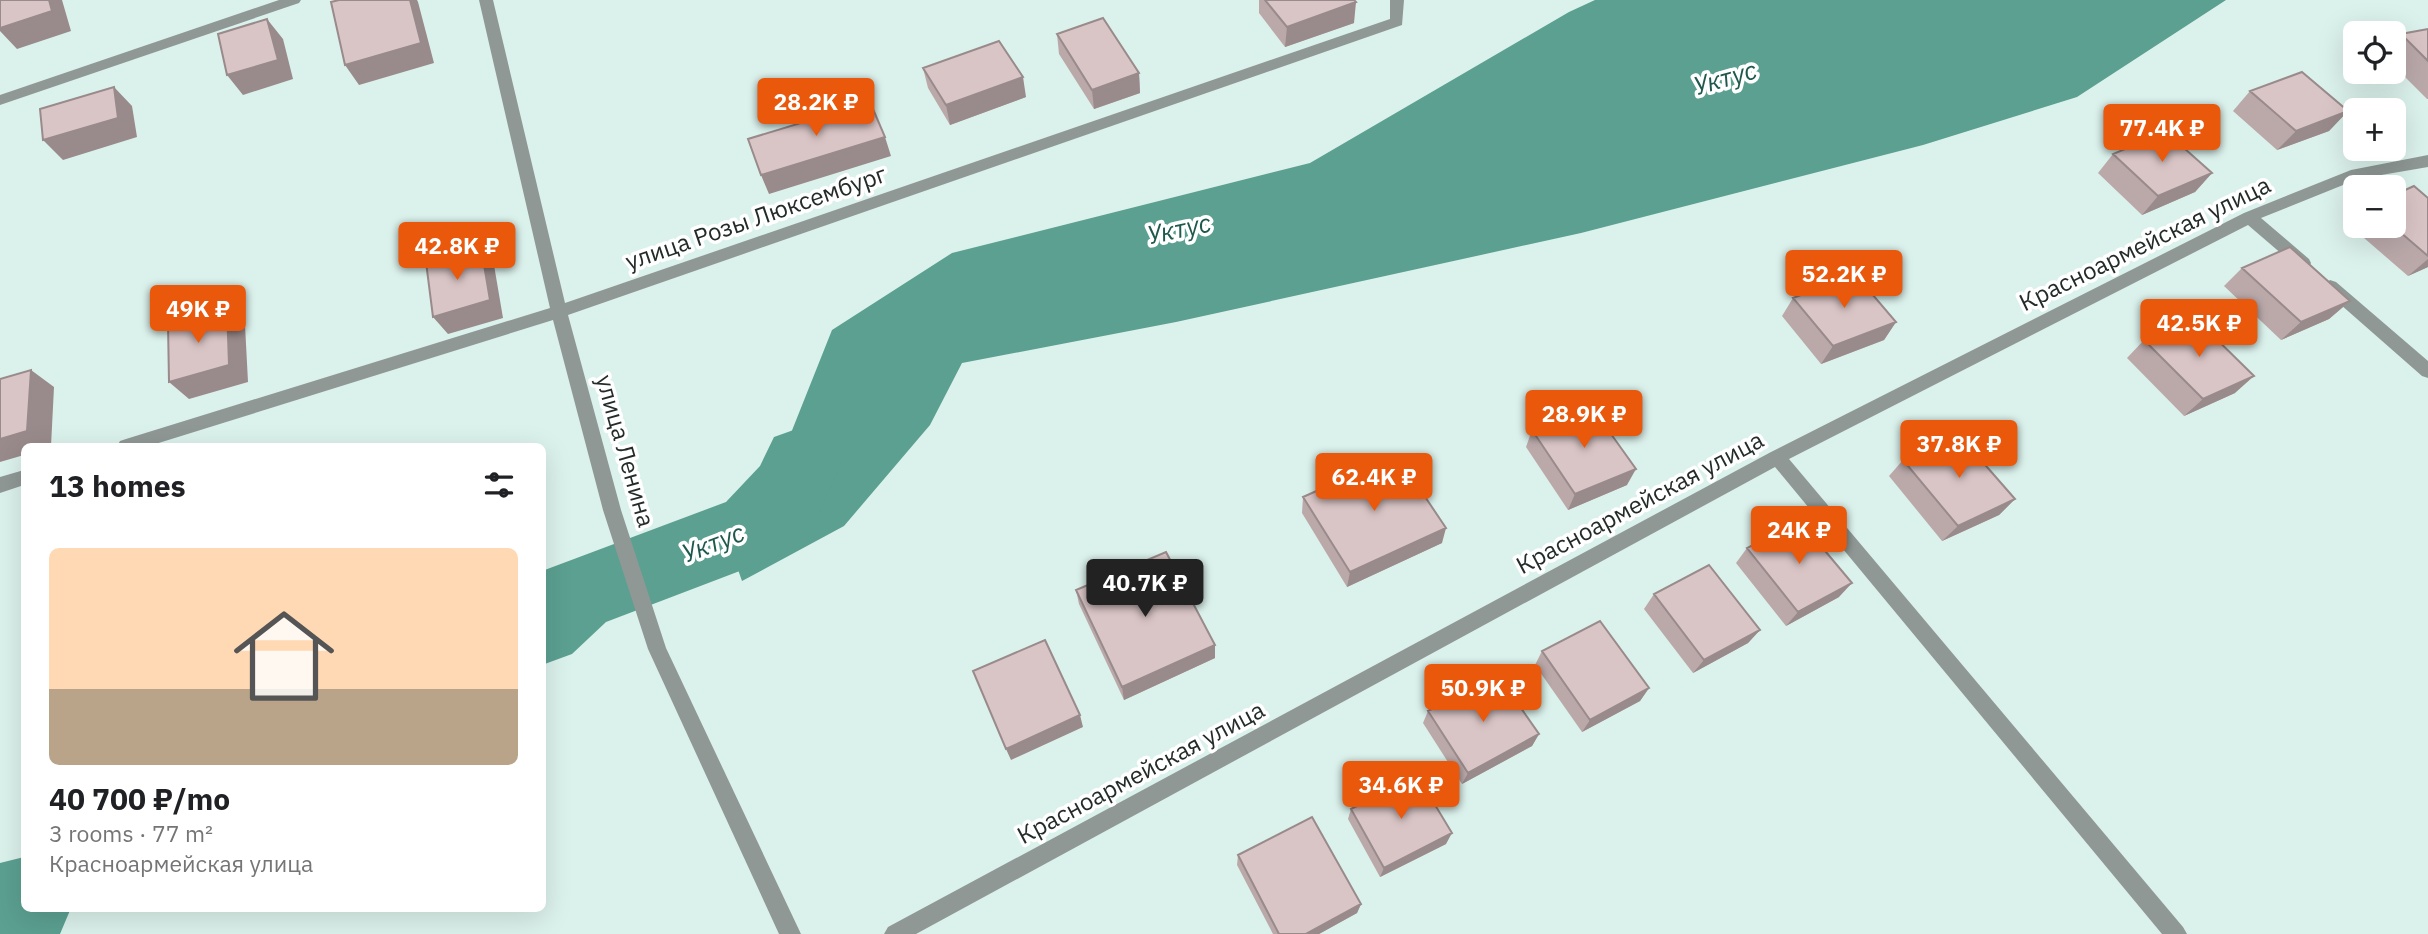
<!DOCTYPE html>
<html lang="en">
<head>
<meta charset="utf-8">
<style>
	:root { --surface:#fff; --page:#f2f2f2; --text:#202124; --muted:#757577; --accent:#ea580c }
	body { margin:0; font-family:"IBM Plex Sans",sans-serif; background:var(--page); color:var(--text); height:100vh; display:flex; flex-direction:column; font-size:26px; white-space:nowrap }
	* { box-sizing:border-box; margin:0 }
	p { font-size:23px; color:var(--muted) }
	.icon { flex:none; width:38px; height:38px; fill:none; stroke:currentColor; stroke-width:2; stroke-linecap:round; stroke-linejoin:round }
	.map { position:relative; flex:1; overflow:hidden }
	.panel { position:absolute; left:21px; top:443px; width:525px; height:469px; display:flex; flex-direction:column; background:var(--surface); border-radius:10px; box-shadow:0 7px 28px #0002 }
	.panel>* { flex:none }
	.tools { position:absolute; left:2343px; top:21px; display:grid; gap:14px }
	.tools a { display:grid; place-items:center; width:63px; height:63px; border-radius:10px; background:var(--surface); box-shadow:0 7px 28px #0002; font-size:35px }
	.price { position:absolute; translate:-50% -60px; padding:0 16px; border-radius:7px; background:var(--accent); color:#fff; font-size:23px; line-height:46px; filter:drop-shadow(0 2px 4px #0008) }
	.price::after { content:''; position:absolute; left:50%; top:42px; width:21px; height:16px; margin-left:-10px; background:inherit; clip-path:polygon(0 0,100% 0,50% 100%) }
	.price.active { background:#222; color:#fff }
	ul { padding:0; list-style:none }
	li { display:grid; align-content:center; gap:14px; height:371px; padding:0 28px }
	li span { display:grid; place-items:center; height:217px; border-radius:10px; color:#555 }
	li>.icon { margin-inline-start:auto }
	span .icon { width:126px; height:126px; fill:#fffc; stroke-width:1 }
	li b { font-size:30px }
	h2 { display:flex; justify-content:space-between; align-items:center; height:84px; padding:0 28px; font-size:30px }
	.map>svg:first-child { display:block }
</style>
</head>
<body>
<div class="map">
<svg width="2428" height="934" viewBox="0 0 2428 934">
	<rect width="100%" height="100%" fill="#dbf1eb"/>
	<path fill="#5ba091" d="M1595,0H2226L2077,97L1923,145L1581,233L1176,322L962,363L930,425L844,526L742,581L719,516L787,443L832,330L952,253L1310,163L1569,12Z"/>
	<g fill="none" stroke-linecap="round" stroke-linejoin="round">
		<path fill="#5ba091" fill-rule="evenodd" d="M802,427L830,437L842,461L819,514L784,554L606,622L572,654L542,665V571L726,502L760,466L774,437Z
			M24,857V908H71L60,934H0V863Z"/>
		<path fill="#8f9895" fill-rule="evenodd" d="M479,0H493L565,303L1390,19V0H1404L1402,25L568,315L621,510L666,648L801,934H779L648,649L603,510L553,320L149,446H117L120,441L126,439L550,308Z
			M2428,155V167L2358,179L2261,218L2309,259L2311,263L2309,267H2297L2248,225L1789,459L2183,927L2187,934H2162L1775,467L916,934H884L888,927L1771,452L2244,213L2351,170Z
			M2330,280L2336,282L2428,361V378L2422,376L2324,290L2322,286Z
			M24,470V485L0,493V477Z"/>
		<path fill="#8f9895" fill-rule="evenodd" d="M279,0H301L299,3L0,105V95Z"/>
	</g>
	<path fill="#bba9aa" d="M1259,0H1354V23L1285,47L1259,13Z
		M2428,29V99H2427L2394,66V42L2401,34Z
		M1057,34L1139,73L1140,93L1094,109L1059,54Z
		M923,68L1026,97L950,125L928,88Z
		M2250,91L2348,111L2329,131L2277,150L2233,111Z
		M2113,154L2212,173L2195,192L2142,215L2098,173Z
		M2428,198V267L2408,276L2349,225L2356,219V226H2394Z
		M2242,268L2350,301L2329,319L2281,340L2224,286Z
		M1793,298L1896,322L1884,340L1821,364L1782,316Z
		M2144,340L2235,393L2184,416L2127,358Z
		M1532,430L1627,485L1568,510L1526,447Z
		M1903,460L2015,499L1999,515L1942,541L1889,476Z
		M1303,497L1442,543L1347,587L1302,513Z
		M1747,548L1839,597L1786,626L1736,563Z
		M1076,590L1215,658L1124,700L1079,604Z
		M1654,594L1760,630L1748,643L1693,673L1644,609Z
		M1542,651L1649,688L1640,701L1582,732L1535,665Z
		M1428,711L1539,734L1532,746L1462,784L1423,723Z
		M1351,809L1446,844L1380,877L1348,819Z
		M1238,855L1361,904L1357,913L1319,934H1273L1237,865Z"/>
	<path fill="#998a8b" d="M49,0H62L71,31L17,49L0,31V28Z
		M410,0H417L418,2L434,63L359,85L345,65Z
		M1356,2L1354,23L1285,47L1287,27Z
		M267,19L283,39L293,79L243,95L227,75Z
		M1139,73L1140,93L1094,109L1092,90Z
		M1023,77L1026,97L950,125L946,105Z
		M114,87L132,106L137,137L63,160L43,140Z
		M2348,111L2329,131L2277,150L2296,131Z
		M885,137L891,156L769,194L761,175Z
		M2212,173L2195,192L2142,215L2158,196Z
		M481,247L494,265L503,318L448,334L433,317Z
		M2428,259V267L2408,276Z
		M2350,301L2329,319L2281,340L2301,322Z
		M227,307L245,325L248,382L189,399L169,382Z
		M1896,322L1884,340L1821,364L1833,346Z
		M31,370L54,387L51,446H24V455L0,462V439Z
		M2254,376L2235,393L2184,416L2203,399Z
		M1636,469L1627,485L1568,510L1575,494Z
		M2015,499L1999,515L1942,541L1958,526Z
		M1446,528L1442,543L1347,587L1350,572Z
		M1852,583L1839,597L1786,626L1798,612Z
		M1760,630L1748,643L1693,673L1704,660Z
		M1215,645V658L1124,700L1122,687Z
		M1649,688L1640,701L1582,732L1590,720Z
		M1080,715L1083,727L1011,760L1006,749Z
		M1539,734L1532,746L1462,784L1468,773Z
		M1452,833L1446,844L1380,877L1384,868Z
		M1361,904L1357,913L1319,934H1306Z"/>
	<path fill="#dac5c6" stroke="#998a8b" stroke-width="2" d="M0,0H49L52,11L0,28Z
		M339,0H410L421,43L345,65L331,2Z
		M1265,0H1354L1356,2L1287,27Z
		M1103,18L1139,73L1092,90L1057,34Z
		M267,19L278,60L227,75L218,34Z
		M2428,29V61L2401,34Z
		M999,41L1023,77L946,105L923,68Z
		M2302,72L2348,111L2296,131L2250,91Z
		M114,87L118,118L43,140L40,109Z
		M870,102L885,137L761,175L748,139Z
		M2166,132L2212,173L2158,196L2113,154Z
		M2414,186L2428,198V256L2393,226H2394V195Z
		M481,247L490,300L433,317L426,262Z
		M2290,247L2350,301L2301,322L2242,268Z
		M1855,274L1896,322L1833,346L1793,298Z
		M227,307L229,365L169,382L168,324Z
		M2196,319L2254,376L2203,399L2144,340Z
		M31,370L27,431L0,439V379Z
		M1591,406L1636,469L1575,494L1532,430Z
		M1959,435L2015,499L1958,526L1903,460Z
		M1397,455L1446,528L1350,572L1303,497Z
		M1800,521L1852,583L1798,612L1747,548Z
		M1166,552L1215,645L1122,687L1076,590Z
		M1709,565L1760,630L1704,660L1654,594Z
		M1600,621L1649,688L1590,720L1542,651Z
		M1045,640L1080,715L1006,749L973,671Z
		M1498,675L1539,734L1468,773L1428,711Z
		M1417,775L1452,833L1384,868L1351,809Z
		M1312,817L1361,904L1306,934H1279L1238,855Z"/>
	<g text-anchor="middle" stroke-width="7" stroke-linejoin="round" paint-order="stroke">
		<g font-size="24" fill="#242c2a" stroke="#fff">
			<text transform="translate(756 218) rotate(-19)" y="8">улица Розы Люксембург</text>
			<text transform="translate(2145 244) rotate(-26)" y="8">Красноармейская улица</text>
			<text transform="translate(625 451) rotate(74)" y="8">улица Ленина</text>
			<text transform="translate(1640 503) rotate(-28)" y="8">Красноармейская улица</text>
			<text transform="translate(1141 773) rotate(-28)" y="8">Красноармейская улица</text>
		</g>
		<g font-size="26" font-style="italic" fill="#1f594e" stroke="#fff">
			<text transform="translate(1725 78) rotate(-16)" y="9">Уктус</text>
			<text transform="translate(1179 229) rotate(-12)" y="9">Уктус</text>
			<text transform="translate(713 543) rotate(-21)" y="9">Уктус</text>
		</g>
	</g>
</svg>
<div class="tools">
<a><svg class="icon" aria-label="locate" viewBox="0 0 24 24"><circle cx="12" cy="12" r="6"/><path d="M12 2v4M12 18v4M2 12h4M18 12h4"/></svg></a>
<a>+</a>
<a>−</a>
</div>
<b class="price" style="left:816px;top:138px">28.2K ₽</b>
<b class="price" style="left:2162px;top:164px">77.4K ₽</b>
<b class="price" style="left:457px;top:282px">42.8K ₽</b>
<b class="price" style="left:1844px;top:310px">52.2K ₽</b>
<b class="price" style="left:198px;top:345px">49K ₽</b>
<b class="price" style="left:2199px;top:359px">42.5K ₽</b>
<b class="price" style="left:1584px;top:450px">28.9K ₽</b>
<b class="price" style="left:1959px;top:480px">37.8K ₽</b>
<b class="price" style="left:1374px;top:513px">62.4K ₽</b>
<b class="price" style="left:1799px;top:566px">24K ₽</b>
<b class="price active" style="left:1145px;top:619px">40.7K ₽</b>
<b class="price" style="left:1483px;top:724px">50.9K ₽</b>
<b class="price" style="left:1401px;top:821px">34.6K ₽</b>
<section class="panel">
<h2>13 homes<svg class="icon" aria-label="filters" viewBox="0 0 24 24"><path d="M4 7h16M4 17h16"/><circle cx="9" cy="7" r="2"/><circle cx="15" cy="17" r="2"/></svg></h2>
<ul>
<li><span style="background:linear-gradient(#ffd9b3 65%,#b9a48a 0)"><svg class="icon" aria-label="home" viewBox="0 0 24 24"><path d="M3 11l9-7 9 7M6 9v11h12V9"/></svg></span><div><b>40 700 ₽/mo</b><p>3 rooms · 77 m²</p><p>Красноармейская улица</p></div></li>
</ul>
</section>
</div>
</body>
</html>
